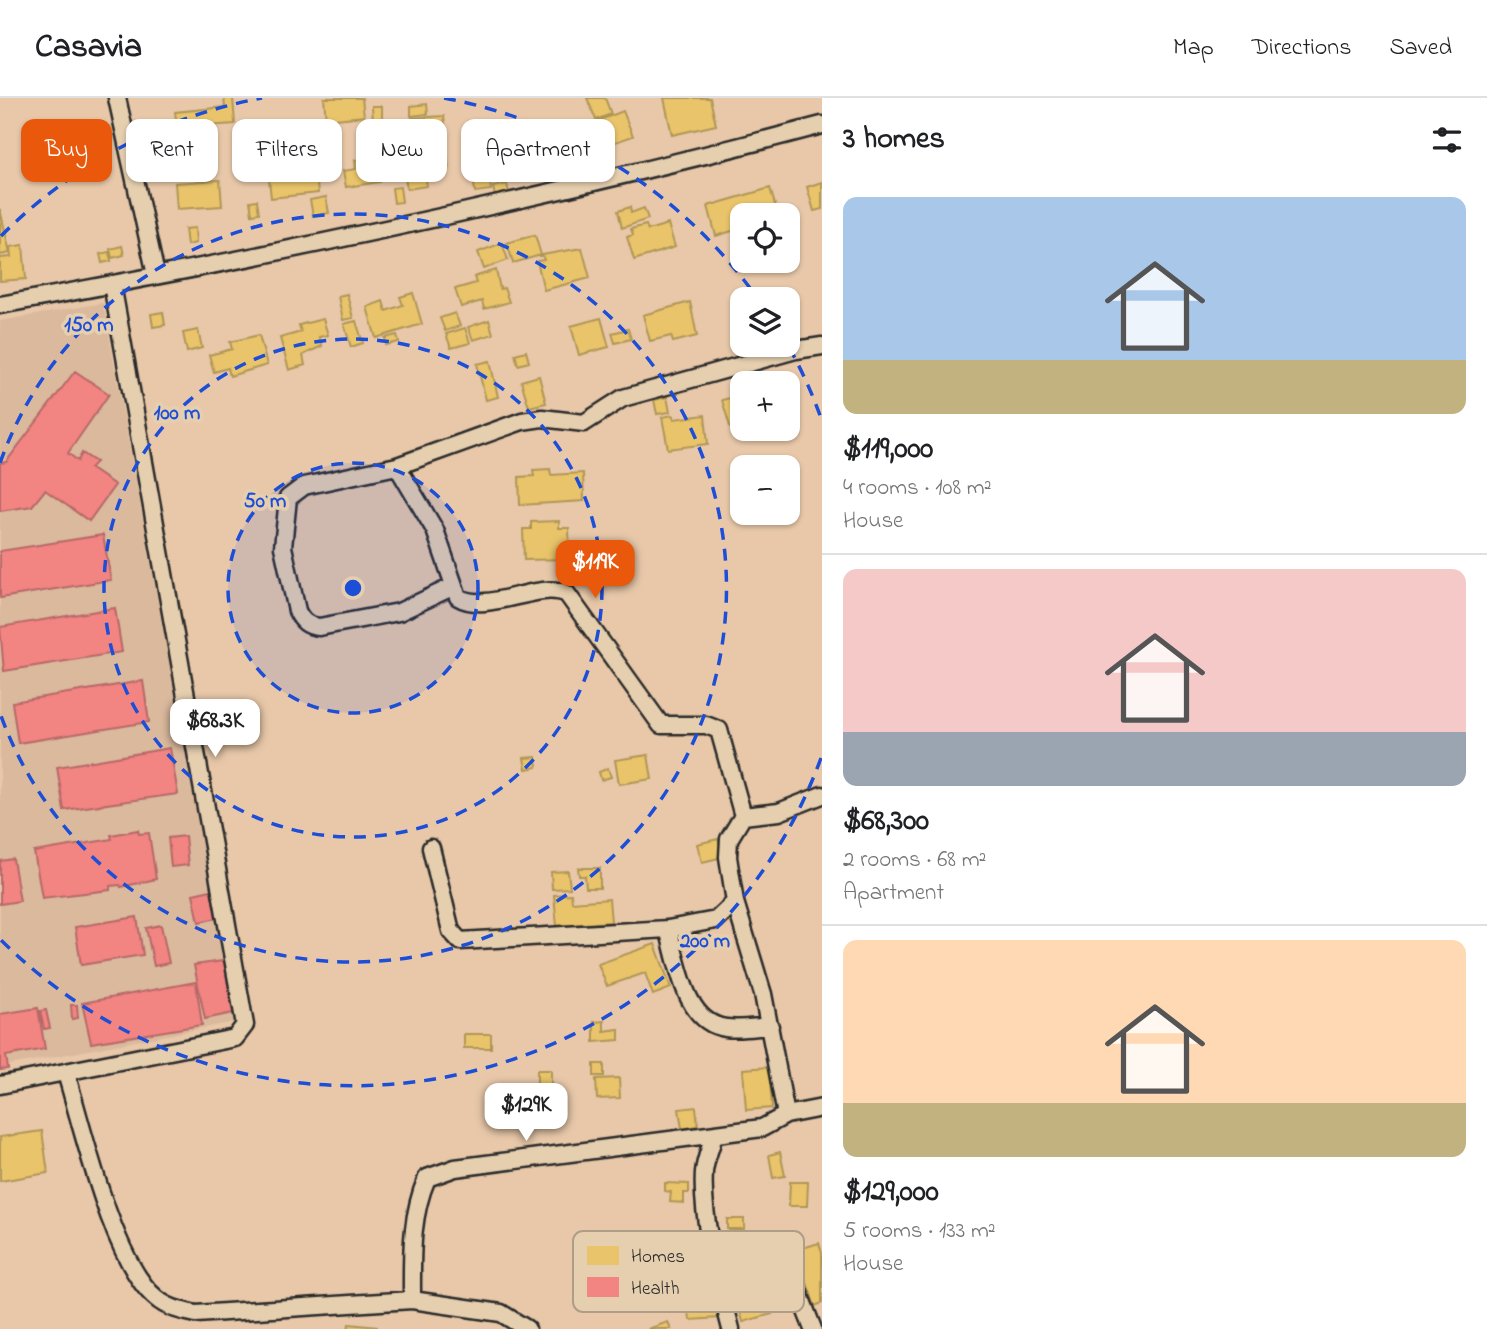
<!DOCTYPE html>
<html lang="en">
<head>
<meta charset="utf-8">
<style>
	:root { --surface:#fff; --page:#f2f2f2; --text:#202124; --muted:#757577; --line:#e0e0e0; --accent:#ea580c }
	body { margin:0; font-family:"Indie Flower",sans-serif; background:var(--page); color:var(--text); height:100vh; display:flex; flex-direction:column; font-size:26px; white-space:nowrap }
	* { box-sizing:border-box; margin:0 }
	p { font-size:23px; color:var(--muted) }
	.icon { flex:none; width:38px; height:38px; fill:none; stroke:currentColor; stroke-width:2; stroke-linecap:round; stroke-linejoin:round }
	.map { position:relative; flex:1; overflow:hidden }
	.sheet { display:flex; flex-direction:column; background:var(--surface); width:665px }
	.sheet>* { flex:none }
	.guide { position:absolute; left:21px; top:21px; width:665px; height:63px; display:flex; gap:14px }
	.buttons { position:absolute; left:730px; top:105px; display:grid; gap:14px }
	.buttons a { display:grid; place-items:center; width:70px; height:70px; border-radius:14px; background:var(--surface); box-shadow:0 2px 5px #0004; font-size:35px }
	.price { position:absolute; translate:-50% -60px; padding:0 16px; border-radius:14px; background:#fff; color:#222; font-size:23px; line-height:46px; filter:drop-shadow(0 2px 4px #0008) }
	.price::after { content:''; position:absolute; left:50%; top:42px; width:21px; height:16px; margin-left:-10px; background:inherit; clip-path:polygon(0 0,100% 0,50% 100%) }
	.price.on { background:var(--accent); color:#fff }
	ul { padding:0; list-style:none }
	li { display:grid; align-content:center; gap:14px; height:371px; padding:0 21px }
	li+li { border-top:2px solid var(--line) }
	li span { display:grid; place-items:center; height:217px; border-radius:14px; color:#555 }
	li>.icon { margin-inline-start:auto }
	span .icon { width:126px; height:126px; fill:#fffc; stroke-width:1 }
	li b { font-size:30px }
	h2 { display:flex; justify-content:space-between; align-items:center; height:84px; padding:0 21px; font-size:30px }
	.pill { padding:0 24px; border-radius:14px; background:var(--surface); box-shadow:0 2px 5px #0004; font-size:24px; line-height:63px }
	.pill.on { background:var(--accent); color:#fff }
	header { display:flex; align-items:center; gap:42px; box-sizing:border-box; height:98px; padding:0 35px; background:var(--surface); border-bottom:2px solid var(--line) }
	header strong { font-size:33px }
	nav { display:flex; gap:38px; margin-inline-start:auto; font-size:24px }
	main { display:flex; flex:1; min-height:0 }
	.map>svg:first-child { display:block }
</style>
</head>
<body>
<header>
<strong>Casavia</strong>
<nav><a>Map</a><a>Directions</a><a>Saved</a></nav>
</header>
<main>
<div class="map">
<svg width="822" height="1231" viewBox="0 0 822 1231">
	<rect width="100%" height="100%" fill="#e8c8a9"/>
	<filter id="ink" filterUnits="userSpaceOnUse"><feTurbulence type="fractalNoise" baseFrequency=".0143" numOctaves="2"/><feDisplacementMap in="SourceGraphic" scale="14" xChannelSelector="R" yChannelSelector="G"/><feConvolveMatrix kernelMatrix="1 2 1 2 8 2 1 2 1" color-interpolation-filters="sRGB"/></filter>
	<g filter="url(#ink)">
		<path fill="#dab99d" d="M103,205L235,924L0,969V223Z"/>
		<path fill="#e9c46a" stroke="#b09657" stroke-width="2" d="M224,0H233L235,26L177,30L175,14L225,9Z
			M324,0H362L364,18L326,22Z
			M587,0H605L611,16L596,22Z
			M664,0H710L716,27L672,37Z
			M427,6L428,16L411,18V8Z
			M372,8H382V22H373Z
			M623,13L633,38L604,48L595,24Z
			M444,18L446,34L413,37L412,20Z
			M479,23L482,50L470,51L467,24Z
			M521,34L531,66L509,73L508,68L497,71L488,45Z
			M445,44L449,72L425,76L427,88L407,91L405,79L400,80L396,52Z
			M175,45V57H154L153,46Z
			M394,54L396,64L389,66L386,55Z
			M478,55L480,64L471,66L468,57Z
			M371,60L372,68H377L380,84L346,89L343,73L356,71L355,62Z
			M558,62L560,74L547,76L545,65Z
			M189,63L190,74L172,76L171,65Z
			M315,67L318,95L271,100L268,72Z
			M489,76L491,92L475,94L473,78Z
			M220,82L222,108L177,111L175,85Z
			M822,84V111L814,113L807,89Z
			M507,86L510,99L496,103L493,89Z
			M400,89L402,104L394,105L392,90Z
			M770,90L778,117H742V130L716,138L708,108Z
			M326,99L329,115L313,118L310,102Z
			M257,102L259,115L252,116L250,103Z
			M630,109L631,115L644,110L648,121L622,130L618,113Z
			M0,111L10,155L0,157Z
			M668,126L675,149L634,162L627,139L633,137L631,131L646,127L648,132Z
			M195,130L196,145L187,147L185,131Z
			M535,137L541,157L513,165L507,145Z
			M502,145L508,162L484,171L478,154Z
			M23,147L26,181L0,183V160L11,159L10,149Z
			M122,148L124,157L112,160L110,151Z
			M582,150L590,180L544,192L537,163L544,162L542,157Z
			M109,154L111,163L102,165L100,156Z
			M496,172L500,191L504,190L509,204L484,211L482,203L461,209L455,191L476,185L474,179Z
			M413,195L422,226L376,240L367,209L383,203L386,213L403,207L400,199Z
			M347,196L353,220L343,222L338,198Z
			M690,204L697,238L673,244L671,238L650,243L643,217Z
			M163,214L165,227L153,229L151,216Z
			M455,215L460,228L445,233L440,220Z
			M601,220L609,249L579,257L571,228Z
			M323,221L328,237L319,239L322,248L303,257L305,267L289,272L280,240L301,234L299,227Z
			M489,222L493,236L473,242L468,229Z
			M356,223L363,245L351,249L344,226Z
			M465,230L470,245L451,250L446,236Z
			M628,231L631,241L615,245L612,235Z
			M198,232L202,250L187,254L183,235Z
			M259,237L267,267L230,278L228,270L214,274L209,257L232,251L230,244Z
			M397,237L399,244L386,247L385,240Z
			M526,253L529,264L518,267L515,256Z
			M490,263L498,299L486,302L477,266Z
			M539,278L546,305L529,309L521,283Z
			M742,297V331H746L732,335L722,302Z
			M667,299L670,314L657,316L654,302Z
			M673,317L674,321L705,317L708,346L668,351L662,319Z
			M550,371L551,377L583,375L584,403L520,407L519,379L534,378L533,372Z
			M559,423V430H569L570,461L524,462L523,431H531V424Z
			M648,657L652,681L619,686L615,662Z
			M536,659L537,669L526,671L524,660Z
			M608,670L611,679L601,682L599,674Z
			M718,741L723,759L702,764L697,746Z
			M578,770H600V790H586L585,778H579Z
			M568,773L570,790L552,791L551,774Z
			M571,796L572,804L609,801L611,824L557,828L554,797Z
			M655,846L671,890L653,897L645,875L607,888L598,866Z
			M604,923V933L619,931V942L594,944V924Z
			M464,936H491V950H464Z
			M594,966H604V978H594Z
			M769,969L772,1010L746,1012L743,971Z
			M537,972H551V991H537Z
			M619,980L620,1000L597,1001L596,981Z
			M696,1009L698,1028L682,1031L679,1011Z
			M42,1033L48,1075L0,1083V1039Z
			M780,1054L785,1078L773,1080L769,1057Z
			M790,1084H808L807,1108H789Z
			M665,1085L689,1086V1095H684V1105L670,1104L671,1094L665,1093Z
			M727,1121H744V1131H727Z
			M729,1132L747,1134L746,1157L728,1156Z
			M819,1145L822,1155V1205L815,1208L796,1152Z
			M765,1190L772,1216L743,1224L736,1198Z
			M718,1191L720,1220L690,1222L687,1194Z
			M668,1224L671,1231H648Z
			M349,1226L377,1229V1231H348Z"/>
		<path fill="#f28482" stroke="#b66968" stroke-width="2" d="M75,273L109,296L68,355L78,363L82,355L96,364L90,370L115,387L89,423L45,392L32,408L0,413V365L6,364Z
			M103,437L111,482L0,500V453Z
			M115,510L122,554L4,573L0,529Z
			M143,583L149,624L18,645L12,604Z
			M170,650L178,696L64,712L57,669Z
			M138,732L139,736L149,735L156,781L121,789L120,787L110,788V792L42,800L34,754L112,741L111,737Z
			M185,738L188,767L171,769L168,740Z
			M13,761L20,803L0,806V763Z
			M211,792L217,820L199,824L193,796Z
			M137,819L143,857L81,867L75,829Z
			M161,827L169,865L154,868L146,830Z
			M230,862L238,914L205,921L194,867Z
			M196,884L202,927L91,945L82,905Z
			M71,907H77L78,920L72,921Z
			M38,910L45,951L6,958L8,971L0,972V916Z
			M46,912L50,930L44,931L40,913Z"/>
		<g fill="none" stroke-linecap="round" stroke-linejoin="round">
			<g stroke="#2b2b2b" stroke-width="21">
				<path id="minor" d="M117,0L156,177
					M0,207C277,157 550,99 822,27
					M397,368L304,388L288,400L283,449L297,513C302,523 307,528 319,529L399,514L452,489
					M743,718L719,632L706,627H661L567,496C538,482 488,517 458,499L435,432L397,368L522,323L542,320L584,325L623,300L796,252L822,248
					M431,750L451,833L460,843L668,831L716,822L735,804
					M668,831C678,864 684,925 726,930C739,932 756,929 770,928
					M66,975C83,1031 113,1165 156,1200C167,1210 182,1213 196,1216L412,1202L501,1215L527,1231
					M0,987L235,940L245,927L112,186
					M786,1017L763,896L735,804L728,759L729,741L743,718L779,714L822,697
					M714,1037C711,1049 705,1062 704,1074C701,1123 719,1184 731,1231
					M786,1162L813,1231
					M412,1202C412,1160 410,1119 427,1080L455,1070L762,1030L786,1017L822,1010"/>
			</g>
			<use href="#minor" stroke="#e6cfaf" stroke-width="16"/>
		</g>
	</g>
	<circle cx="353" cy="490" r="125" fill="#1d4ed8" fill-opacity=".12"/>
	<g fill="none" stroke="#1d4ed8" stroke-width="3.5" stroke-dasharray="12 9">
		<circle cx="353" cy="490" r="125"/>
		<circle cx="353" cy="490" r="249"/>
		<path d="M0 365A374 374 0 1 1 0 615"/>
		<path d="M821 660A498 498 0 0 1 1 842M1 138A498 498 0 0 1 262 0M444 0A498 498 0 0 1 758 201M789 249A498 498 0 0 1 821 320"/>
	</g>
	<rect x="573" y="1133" width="231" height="81" rx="10" fill="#e6cfaf" stroke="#ae9e87" stroke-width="2"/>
	<rect x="587" y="1148" width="32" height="19" fill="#e9c46a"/>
	<rect x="587" y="1179" width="32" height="20" fill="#f28482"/>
	<g font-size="19" fill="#2b2b2b">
		<text x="631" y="1164">Homes</text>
		<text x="631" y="1196">Health</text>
	</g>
	<circle cx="353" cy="490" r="10" fill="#1d4ed8" stroke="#e6cfaf" stroke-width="3.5"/>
	<g font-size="21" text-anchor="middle" font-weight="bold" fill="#1d4ed8" stroke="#e6cfaf" stroke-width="7" stroke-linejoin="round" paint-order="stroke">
		<text x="89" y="233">150 m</text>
		<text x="177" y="321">100 m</text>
		<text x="265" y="409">50 m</text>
		<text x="705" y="849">200 m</text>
	</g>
</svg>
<div class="buttons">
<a><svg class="icon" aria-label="locate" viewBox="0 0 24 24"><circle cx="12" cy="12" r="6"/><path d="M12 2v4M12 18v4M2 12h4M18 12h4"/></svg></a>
<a><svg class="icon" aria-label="layers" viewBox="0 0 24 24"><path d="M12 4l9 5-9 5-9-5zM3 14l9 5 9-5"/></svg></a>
<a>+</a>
<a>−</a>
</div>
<b class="price on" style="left:595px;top:502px">$119K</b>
<b class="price" style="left:215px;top:661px">$68.3K</b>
<b class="price" style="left:526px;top:1045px">$129K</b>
<div class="guide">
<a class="pill on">Buy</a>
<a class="pill">Rent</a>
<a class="pill">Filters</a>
<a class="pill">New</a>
<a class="pill">Apartment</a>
</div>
</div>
<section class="sheet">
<h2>3 homes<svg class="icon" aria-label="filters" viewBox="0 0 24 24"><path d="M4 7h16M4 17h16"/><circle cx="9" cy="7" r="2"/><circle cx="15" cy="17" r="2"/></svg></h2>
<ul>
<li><span style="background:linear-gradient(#a9c7e8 75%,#c2b280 0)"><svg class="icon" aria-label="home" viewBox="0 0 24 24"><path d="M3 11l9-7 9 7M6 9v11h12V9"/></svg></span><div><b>$119,000</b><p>4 rooms · 108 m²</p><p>House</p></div></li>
<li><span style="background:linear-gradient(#f6c9c9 75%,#9aa5b1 0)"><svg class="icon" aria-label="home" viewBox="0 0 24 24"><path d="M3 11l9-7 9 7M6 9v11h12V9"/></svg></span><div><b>$68,300</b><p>2 rooms · 68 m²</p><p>Apartment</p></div></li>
<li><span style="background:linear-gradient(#ffd9b3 75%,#c2b280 0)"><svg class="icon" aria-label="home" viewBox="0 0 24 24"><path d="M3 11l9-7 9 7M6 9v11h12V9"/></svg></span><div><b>$129,000</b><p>5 rooms · 133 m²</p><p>House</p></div></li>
</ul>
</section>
</main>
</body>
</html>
